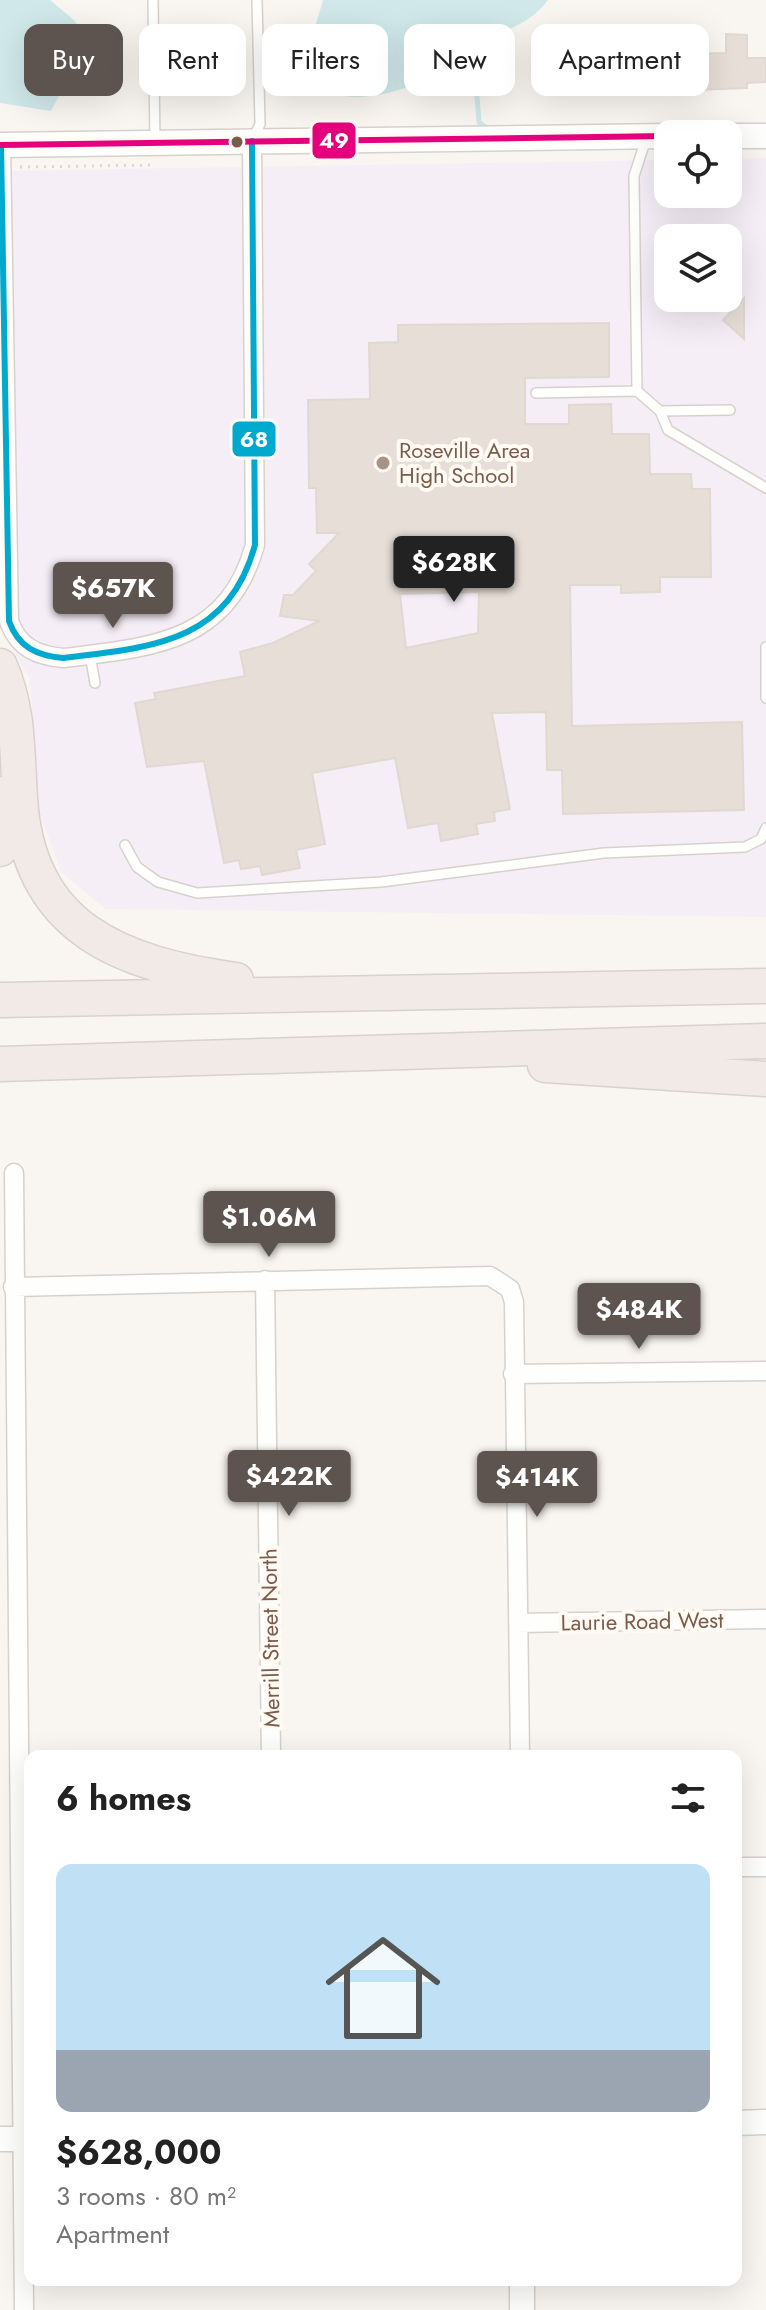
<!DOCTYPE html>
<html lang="en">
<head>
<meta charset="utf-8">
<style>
	:root { --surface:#fff; --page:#f2f2f2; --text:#222; --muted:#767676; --line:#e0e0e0; --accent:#5d544f }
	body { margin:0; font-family:Jost,sans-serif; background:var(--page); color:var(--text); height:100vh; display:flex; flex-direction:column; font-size:30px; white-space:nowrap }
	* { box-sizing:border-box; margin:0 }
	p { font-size:26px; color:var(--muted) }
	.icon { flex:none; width:44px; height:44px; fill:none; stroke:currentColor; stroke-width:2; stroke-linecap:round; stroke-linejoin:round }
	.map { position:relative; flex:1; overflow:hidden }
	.sheet { position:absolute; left:24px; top:1750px; width:718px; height:536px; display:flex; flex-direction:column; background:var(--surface); border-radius:16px; box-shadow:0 8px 32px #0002 }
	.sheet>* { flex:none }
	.hud { position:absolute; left:24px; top:24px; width:718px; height:72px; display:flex; gap:16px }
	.controls { position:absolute; left:654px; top:120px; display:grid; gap:16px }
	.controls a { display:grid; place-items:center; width:88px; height:88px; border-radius:16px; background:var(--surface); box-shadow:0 8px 32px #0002; font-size:40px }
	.price { position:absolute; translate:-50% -68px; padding:0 18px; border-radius:8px; background:var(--accent); color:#fff; font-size:26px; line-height:52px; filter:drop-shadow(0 2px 4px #0008) }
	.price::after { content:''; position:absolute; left:50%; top:48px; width:24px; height:18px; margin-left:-12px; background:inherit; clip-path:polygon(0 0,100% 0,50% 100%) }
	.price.active { background:#222; color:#fff }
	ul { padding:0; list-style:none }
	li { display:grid; align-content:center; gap:16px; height:424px; padding:0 32px }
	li+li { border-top:2px solid var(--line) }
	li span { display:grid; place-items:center; height:248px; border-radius:16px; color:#555 }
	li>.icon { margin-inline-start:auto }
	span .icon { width:144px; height:144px; fill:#fffc; stroke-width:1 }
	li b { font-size:34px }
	h2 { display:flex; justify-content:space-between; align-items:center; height:96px; padding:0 32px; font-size:34px }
	.chip { padding:0 28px; border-radius:16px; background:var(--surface); box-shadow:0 8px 32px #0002; font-size:28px; line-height:72px }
	.chip.active { background:var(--accent); color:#fff }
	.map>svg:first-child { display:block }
</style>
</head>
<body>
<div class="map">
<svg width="766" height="2310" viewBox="0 0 766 2310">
	<rect width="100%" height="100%" fill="#f9f5f0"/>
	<path fill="#f6eef6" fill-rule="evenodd" d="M766,158V917L106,909L62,873L37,807L30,679L0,629V171L668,160V194H728V159ZM668,238H728V298H668Z"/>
	<path fill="#d0e8ea" d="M0,0H50L74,20L88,42L51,111L0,103Z
		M323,0H548C529,26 501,31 475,45C462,51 453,64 440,72C404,92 354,108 316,87L312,37Z"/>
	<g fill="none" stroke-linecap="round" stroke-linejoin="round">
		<path stroke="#d0e8ea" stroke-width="5" d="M473,45L479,122L490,131"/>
	</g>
	<path fill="#e6ded7" stroke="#e2d8d2" stroke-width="2" fill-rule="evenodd" d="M726,34L747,35V58H766V82L747,83V88L696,90L697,78L626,80L625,86H586L587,54L603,53V45L622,46L621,51H666L667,45L686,40V54L726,53Z
		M744,298V339L723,320Z
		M609,323V377L525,378V424H569V405L611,404L612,434H649L650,474H691L692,489H710L711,577H660V592L621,593V585H570L572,726L742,722L744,810L563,814L562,770H547L546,712L492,713L510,809L494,812L495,821L476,824L478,834L441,841L438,823L408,828L395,758L312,773L325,844L296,850L300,868L262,875L260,866L241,869L239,860L224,863L204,761L147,767L135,703L156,699L154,693L245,676L240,652L273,643L319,621L280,616L284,595H293L316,571L309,564L339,533H317L316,488H309L308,400L370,399L369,343L398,342V325ZM479,592L478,633L406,648L400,594Z"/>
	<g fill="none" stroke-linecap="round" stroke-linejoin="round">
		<g stroke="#d7d1cb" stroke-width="12">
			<path id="service" d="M153,0L155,143
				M253,139L260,124L257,0
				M646,139L634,176L637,391L660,411L730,410
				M536,393L637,391
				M660,411L668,430L766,488
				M766,647V698
				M90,655L95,683
				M125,845L137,867L158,882L197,893L381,882L604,853L745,847L761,839L766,828"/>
		</g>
		<g stroke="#d7d1cb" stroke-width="21">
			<path id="minor" d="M1,145L9,621C18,647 37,656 64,658C152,647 228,643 255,545L252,141
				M14,1173L24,2310
				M265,1280L271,1756
				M13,1287L490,1276L510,1289L514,1302L520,1756
				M513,1374L766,1371
				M518,1623L766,1619
				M736,1867H766"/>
		</g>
		<g stroke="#d7d1cb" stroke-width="27">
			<path id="tertiary" d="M728,136H766
				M0,145L668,136
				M736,2123L766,2122
				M0,2139H30
				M522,2280V2310"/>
		</g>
		<g stroke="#dad1cc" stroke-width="37">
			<path id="motorway" d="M0,666C19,710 17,752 20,798C28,930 122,964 236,980
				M0,849L2,794
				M0,1000L766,986
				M0,1064L766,1041
				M545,1065L766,1079"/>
		</g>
		<path stroke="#dcd5d0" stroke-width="3" stroke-dasharray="2 6" stroke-linecap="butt" d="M20,167L156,165"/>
		<use href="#service" stroke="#fefefd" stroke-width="9"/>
		<use href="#minor" stroke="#fefefd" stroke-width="18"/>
		<use href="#tertiary" stroke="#fefefd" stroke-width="24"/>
		<use href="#motorway" stroke="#f2eae7" stroke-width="34"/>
		<g stroke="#fffaf3" stroke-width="12">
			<path id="bus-1" d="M1,145L9,621C18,647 37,656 64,658C152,647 228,643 255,545L252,141"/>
		</g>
		<g stroke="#fffaf3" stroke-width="12">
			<path id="bus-2" d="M0,145L668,136"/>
		</g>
		<use href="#bus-1" stroke="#00a9ce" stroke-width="6"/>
		<use href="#bus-2" stroke="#e5007d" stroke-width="6"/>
	</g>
	<circle fill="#7a5c4d" stroke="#fffaf3" stroke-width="3" cx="237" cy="142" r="7"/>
	<circle fill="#a69286" stroke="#fffaf3" stroke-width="3" cx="383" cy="463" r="8"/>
	<g text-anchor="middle" stroke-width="8" stroke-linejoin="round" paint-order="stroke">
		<g font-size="22" fill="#7a5c4d" stroke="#fffaf3" text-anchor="start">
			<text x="399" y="458">Roseville Area<tspan x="399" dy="25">High School</tspan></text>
		</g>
		<g font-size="22" fill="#7a5c4d" stroke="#fffaf3">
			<text transform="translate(642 1621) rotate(-1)" y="8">Laurie Road West</text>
			<text transform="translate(270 1638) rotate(-91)" y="8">Merrill Street North</text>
		</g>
	</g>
	<g stroke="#fffaf3" stroke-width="3">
		<rect x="311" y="121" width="46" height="39" rx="8" fill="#e5007d"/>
		<rect x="231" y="420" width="46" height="38" rx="8" fill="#00a9ce"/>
	</g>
	<g font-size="22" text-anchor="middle" font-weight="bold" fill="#fff">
		<text x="334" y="148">49</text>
		<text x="254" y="447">68</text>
	</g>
</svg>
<div class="controls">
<a><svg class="icon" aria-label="locate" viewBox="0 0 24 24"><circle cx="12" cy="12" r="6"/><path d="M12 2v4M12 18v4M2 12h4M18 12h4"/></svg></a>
<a><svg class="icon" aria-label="layers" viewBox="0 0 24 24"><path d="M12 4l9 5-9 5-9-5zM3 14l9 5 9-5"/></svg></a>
</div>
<b class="price active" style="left:454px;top:604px">$628K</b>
<b class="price" style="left:113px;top:630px">$657K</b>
<b class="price" style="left:269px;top:1259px">$1.06M</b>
<b class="price" style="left:639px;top:1351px">$484K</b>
<b class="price" style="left:289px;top:1518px">$422K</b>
<b class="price" style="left:537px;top:1519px">$414K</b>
<div class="hud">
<a class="chip active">Buy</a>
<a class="chip">Rent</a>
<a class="chip">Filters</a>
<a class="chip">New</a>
<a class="chip">Apartment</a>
</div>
<section class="sheet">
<h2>6 homes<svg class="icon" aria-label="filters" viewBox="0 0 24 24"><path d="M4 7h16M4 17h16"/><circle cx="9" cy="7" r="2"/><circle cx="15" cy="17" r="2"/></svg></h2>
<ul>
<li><span style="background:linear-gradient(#bfe0f5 75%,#9aa5b1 0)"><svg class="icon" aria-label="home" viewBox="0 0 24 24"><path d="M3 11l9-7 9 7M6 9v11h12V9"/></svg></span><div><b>$628,000</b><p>3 rooms · 80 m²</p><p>Apartment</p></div></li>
</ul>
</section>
</div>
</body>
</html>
